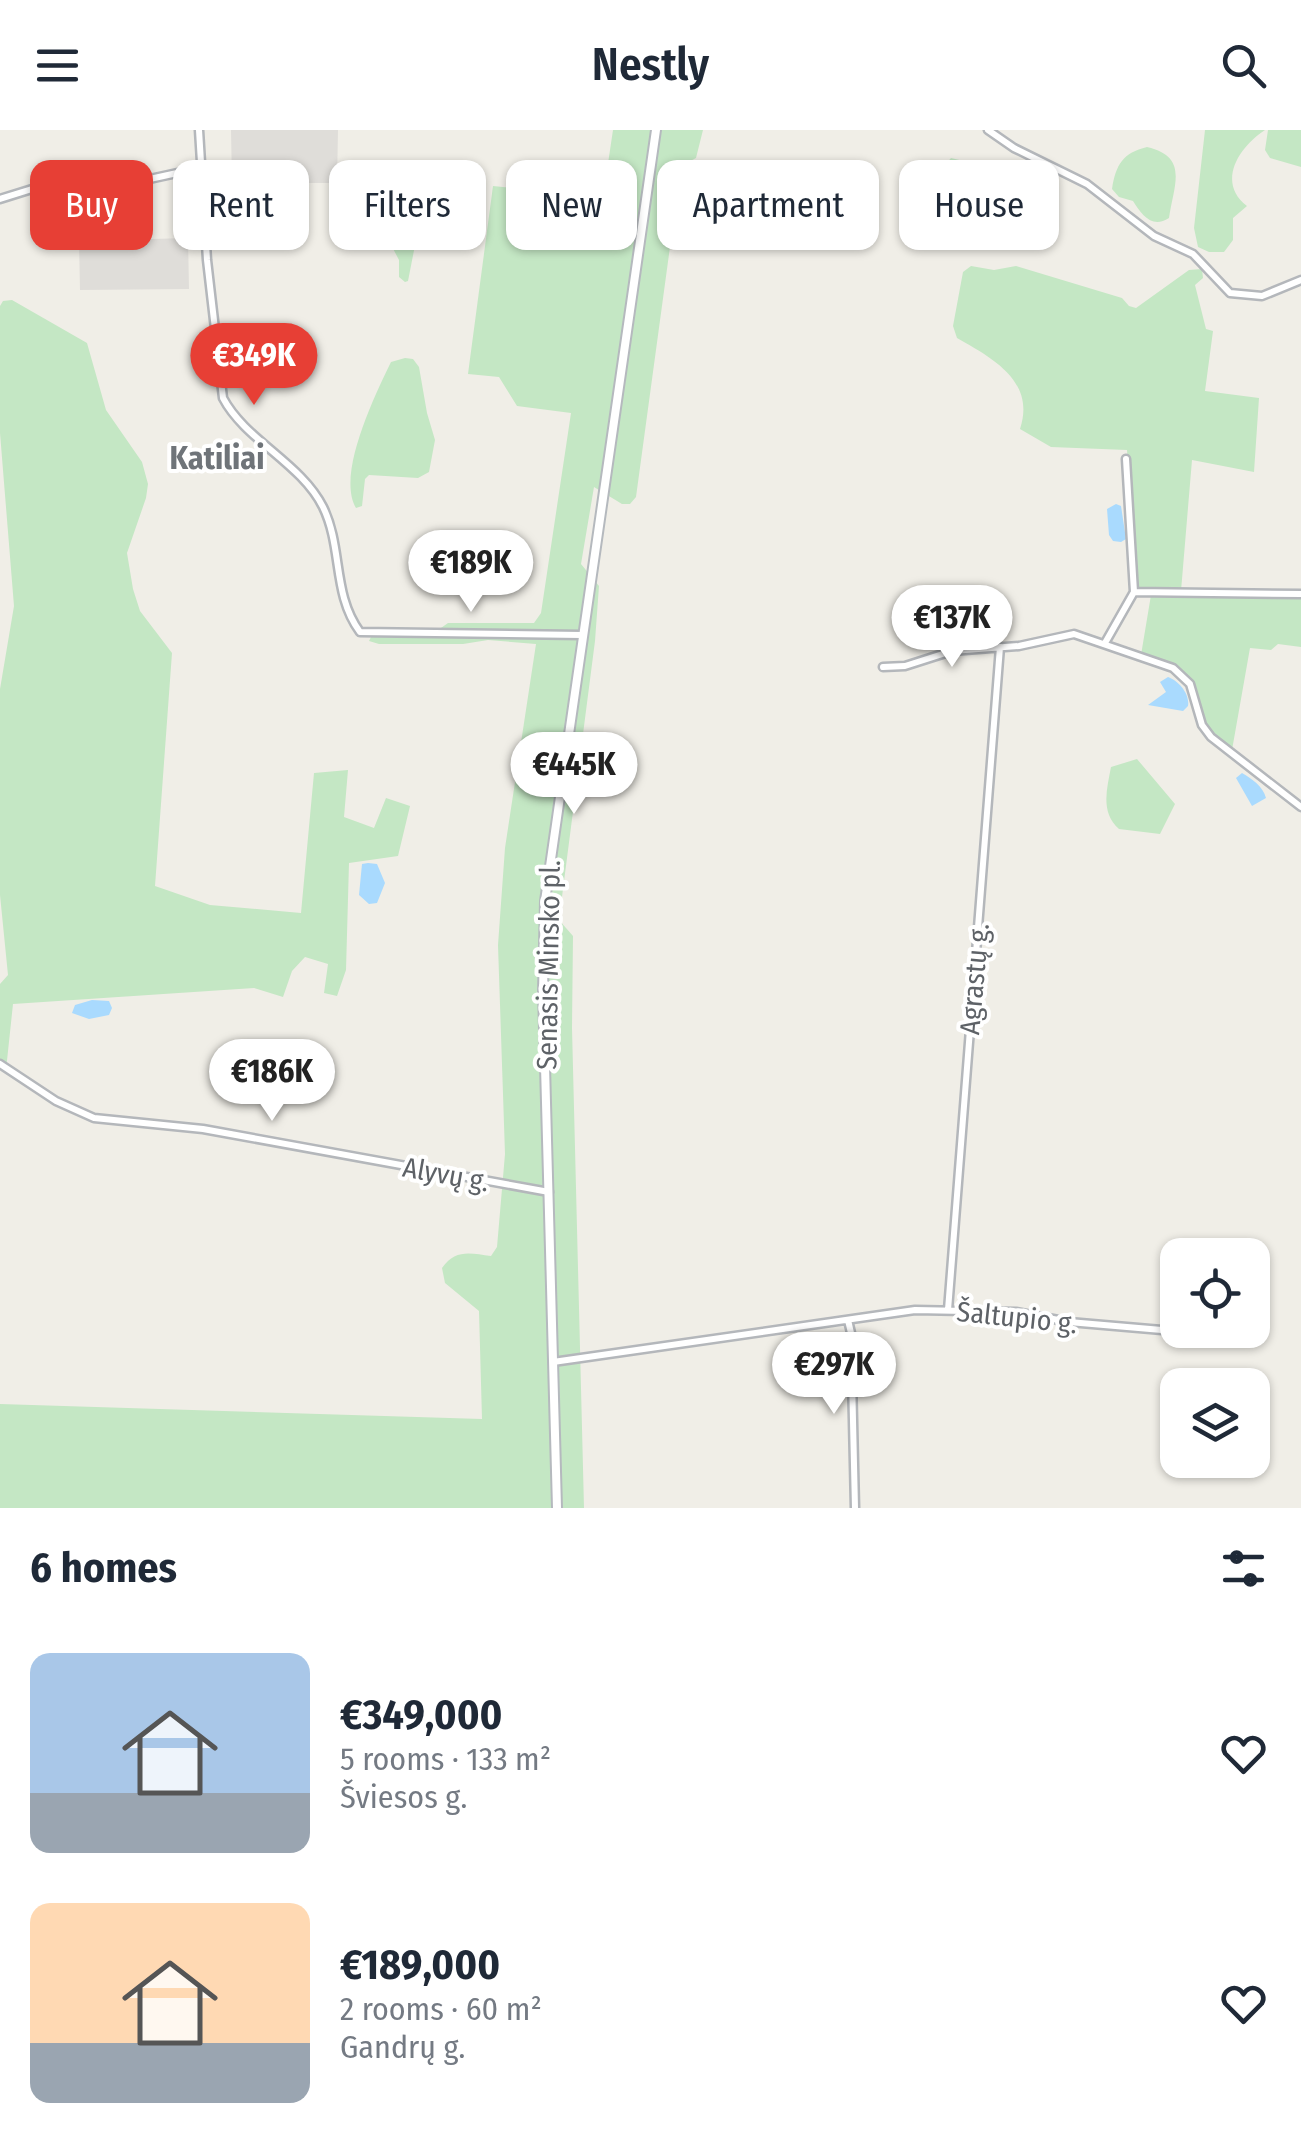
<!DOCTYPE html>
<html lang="en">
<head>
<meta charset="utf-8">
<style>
	:root { --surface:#fff; --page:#f2f2f3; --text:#1f2937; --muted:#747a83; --accent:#e73f35 }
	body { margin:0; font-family:"Fira Sans Condensed",sans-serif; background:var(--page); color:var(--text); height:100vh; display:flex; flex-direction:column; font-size:38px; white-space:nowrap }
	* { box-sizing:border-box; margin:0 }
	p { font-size:32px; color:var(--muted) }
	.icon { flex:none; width:55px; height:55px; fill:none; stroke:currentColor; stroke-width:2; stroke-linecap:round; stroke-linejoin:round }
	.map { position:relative; height:1378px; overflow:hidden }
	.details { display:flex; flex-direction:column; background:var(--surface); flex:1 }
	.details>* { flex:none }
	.top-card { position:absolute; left:30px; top:30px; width:1242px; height:90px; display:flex; gap:20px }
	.fabs { position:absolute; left:1160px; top:1108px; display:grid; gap:20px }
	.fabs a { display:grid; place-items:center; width:110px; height:110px; border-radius:20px; background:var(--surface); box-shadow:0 2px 8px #0004; font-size:50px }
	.price { position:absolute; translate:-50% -85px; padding:0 22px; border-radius:35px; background:#fff; color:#222; font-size:32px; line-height:65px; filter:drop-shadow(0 2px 5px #0008) }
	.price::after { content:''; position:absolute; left:50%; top:60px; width:30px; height:22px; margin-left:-15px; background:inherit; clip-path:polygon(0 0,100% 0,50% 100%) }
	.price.current { background:var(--accent); color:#fff }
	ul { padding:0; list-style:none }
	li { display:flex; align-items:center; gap:30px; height:250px; padding:0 30px }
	li span { display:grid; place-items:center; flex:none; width:280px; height:200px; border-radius:20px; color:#555 }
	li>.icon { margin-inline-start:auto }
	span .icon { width:120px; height:120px; fill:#fffc; stroke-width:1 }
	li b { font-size:42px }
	h2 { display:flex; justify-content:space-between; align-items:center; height:120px; padding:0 30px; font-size:42px }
	.chip { padding:0 35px; border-radius:20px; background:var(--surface); box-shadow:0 2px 8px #0004; font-size:35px; line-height:90px }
	.chip.current { background:var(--accent); color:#fff }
	header { display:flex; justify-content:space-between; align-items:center; height:130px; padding:0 30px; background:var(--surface); font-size:45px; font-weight:600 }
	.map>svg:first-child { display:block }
</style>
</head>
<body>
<header><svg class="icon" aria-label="menu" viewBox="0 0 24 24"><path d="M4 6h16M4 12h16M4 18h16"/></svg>Nestly<svg class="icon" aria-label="search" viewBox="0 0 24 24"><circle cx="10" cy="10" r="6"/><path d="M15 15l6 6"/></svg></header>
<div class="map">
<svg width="1301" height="1378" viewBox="0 0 1301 1378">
	<rect width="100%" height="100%" fill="#f0eee7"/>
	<path fill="#dfddd9" d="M231,0H338L337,53H232Z
		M188,108L189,159L80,160L79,111Z"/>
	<path fill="#c4e7c4" d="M613,0H703L696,28L681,36L636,367L630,374H622L594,357L581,434L599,456L595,511L559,790L573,806L572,898L584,1378H0V1274L482,1289L479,1181L445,1153L442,1138C455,1119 470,1123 491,1126L497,1117L505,1024L498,815L505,718L536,514L488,510L463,514H379L369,511L371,507L431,505L448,493H534L541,483L571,283L517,276L499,247L468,244L493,56L603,67Z
		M1205,0H1265C1239,17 1216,52 1247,76L1233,88V110L1224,122H1209L1198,117L1194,98Z
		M1268,0H1301V37L1270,28L1265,20Z
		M1147,17C1189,27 1174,54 1169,88C1152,99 1142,85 1133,71L1119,67L1112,59C1116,34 1123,23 1147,17Z
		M951,28L972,33L974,40L963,52L943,46L944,36Z
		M399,42L425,43L428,49L408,151L405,152L399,147V130L389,111L387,97L393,46Z
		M971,136L994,140L1016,136L1122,168L1129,176L1136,178L1189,140L1202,139L1203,148L1195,155L1206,199L1213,201L1205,261L1259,268L1254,342L1192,330L1181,461L1138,460L1127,320L1051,317L1020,299C1036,251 992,228 957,208L953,196L963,142Z
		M12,170L87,213L106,280L142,332L148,354L146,368L127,423L133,459L140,481L172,523L155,756L210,775L301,783L314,643L348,640L344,687L374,698L386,668L410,676L398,726L349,733L346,840L337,866L324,863L328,834L305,827L292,841L283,867L254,858L13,874L6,940L0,938V854L8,845L0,765V559L14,476L0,303V176L3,171Z
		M405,228L413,229L419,237L427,283L435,310L429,342L418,348L369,345L365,349L362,376L356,378C336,345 375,265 391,232Z
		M1301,462V517L1278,514L1271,520L1250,518L1232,620L1208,600L1184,542L1141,525L1151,465Z
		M1137,629L1175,674L1160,704L1119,699C1100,682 1107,659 1111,637Z"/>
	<path fill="#a9dafe" d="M1116,374L1121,376L1126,409L1121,412L1113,411L1109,405L1107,379Z
		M1168,547C1179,551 1190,564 1188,576L1183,581L1148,575L1166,562L1160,552Z
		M1242,643C1252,649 1263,656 1266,668L1252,676L1236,648Z
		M368,733L377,734L385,753L377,773L369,774L359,765L362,734Z
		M92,870L109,871L112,878L109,885L89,889L72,883L75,875Z"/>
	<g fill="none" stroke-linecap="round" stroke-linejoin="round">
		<g stroke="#b4b7bb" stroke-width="11">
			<path id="minor" d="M199,0L207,130L223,268C245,310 301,333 323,377C343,418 332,464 360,502L582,505
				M988,0L1014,18L1087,54L1154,106L1193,124L1230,163L1262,166L1301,150
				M0,69L32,59L136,52L200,38
				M1134,462L1301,464
				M1105,513L1134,462L1126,329
				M883,537L905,536L952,521L1019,516L1074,504L1173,538L1190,554L1202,595L1211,607L1301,677
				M0,934L56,971L94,988L203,999L549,1062
				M948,1180L1000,517
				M848,1190L851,1203L855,1378
				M553,1232L915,1180L1016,1182L1069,1192L1185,1202"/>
		</g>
		<g stroke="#b5b9be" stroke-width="12">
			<path id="secondary" d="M557,1378L543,862L545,771L656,0"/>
		</g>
		<use href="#minor" stroke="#fff" stroke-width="6"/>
		<use href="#secondary" stroke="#fff" stroke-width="8"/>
	</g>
	<g text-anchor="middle" stroke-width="8" stroke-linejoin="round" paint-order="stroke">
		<g font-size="28" fill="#5e6267" stroke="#fff">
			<text transform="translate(548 835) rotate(-89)" y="10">Senasis Minsko pl.</text>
			<text transform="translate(974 849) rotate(-85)" y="10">Agrastų g.</text>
			<text transform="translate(446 1044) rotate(10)" y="10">Alyvų g.</text>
			<text transform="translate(1017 1187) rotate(6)" y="10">Šaltupio g.</text>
		</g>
		<g font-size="32" font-weight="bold" fill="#6f7479" stroke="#fff">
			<text x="217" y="339">Katiliai</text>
		</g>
	</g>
</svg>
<div class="fabs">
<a><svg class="icon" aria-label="locate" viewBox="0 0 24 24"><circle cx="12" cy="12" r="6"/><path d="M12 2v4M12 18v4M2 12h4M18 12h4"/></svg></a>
<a><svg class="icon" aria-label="layers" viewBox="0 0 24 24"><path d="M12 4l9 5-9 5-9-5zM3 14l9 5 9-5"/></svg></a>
</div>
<b class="price current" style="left:254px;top:278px">€349K</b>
<b class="price" style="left:471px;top:485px">€189K</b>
<b class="price" style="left:952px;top:540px">€137K</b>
<b class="price" style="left:574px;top:687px">€445K</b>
<b class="price" style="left:272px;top:994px">€186K</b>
<b class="price" style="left:834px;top:1287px">€297K</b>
<div class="top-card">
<a class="chip current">Buy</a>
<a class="chip">Rent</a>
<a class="chip">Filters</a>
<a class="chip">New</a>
<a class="chip">Apartment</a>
<a class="chip">House</a>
</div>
</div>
<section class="details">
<h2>6 homes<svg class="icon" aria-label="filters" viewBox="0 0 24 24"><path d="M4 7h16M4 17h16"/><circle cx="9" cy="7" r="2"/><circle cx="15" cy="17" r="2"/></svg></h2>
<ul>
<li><span style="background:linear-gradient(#a9c7e8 70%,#9aa5b1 0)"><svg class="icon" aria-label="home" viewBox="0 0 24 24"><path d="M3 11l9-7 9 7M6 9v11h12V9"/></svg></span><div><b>€349,000</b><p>5 rooms · 133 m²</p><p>Šviesos g.</p></div><svg class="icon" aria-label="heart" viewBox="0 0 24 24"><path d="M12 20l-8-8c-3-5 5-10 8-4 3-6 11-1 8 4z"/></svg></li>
<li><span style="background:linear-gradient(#ffd9b3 70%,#9aa5b1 0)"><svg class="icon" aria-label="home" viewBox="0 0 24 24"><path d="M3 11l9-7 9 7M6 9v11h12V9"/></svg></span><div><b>€189,000</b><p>2 rooms · 60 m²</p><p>Gandrų g.</p></div><svg class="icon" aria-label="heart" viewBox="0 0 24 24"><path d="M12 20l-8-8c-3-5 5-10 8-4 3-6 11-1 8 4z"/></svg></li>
</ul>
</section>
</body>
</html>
